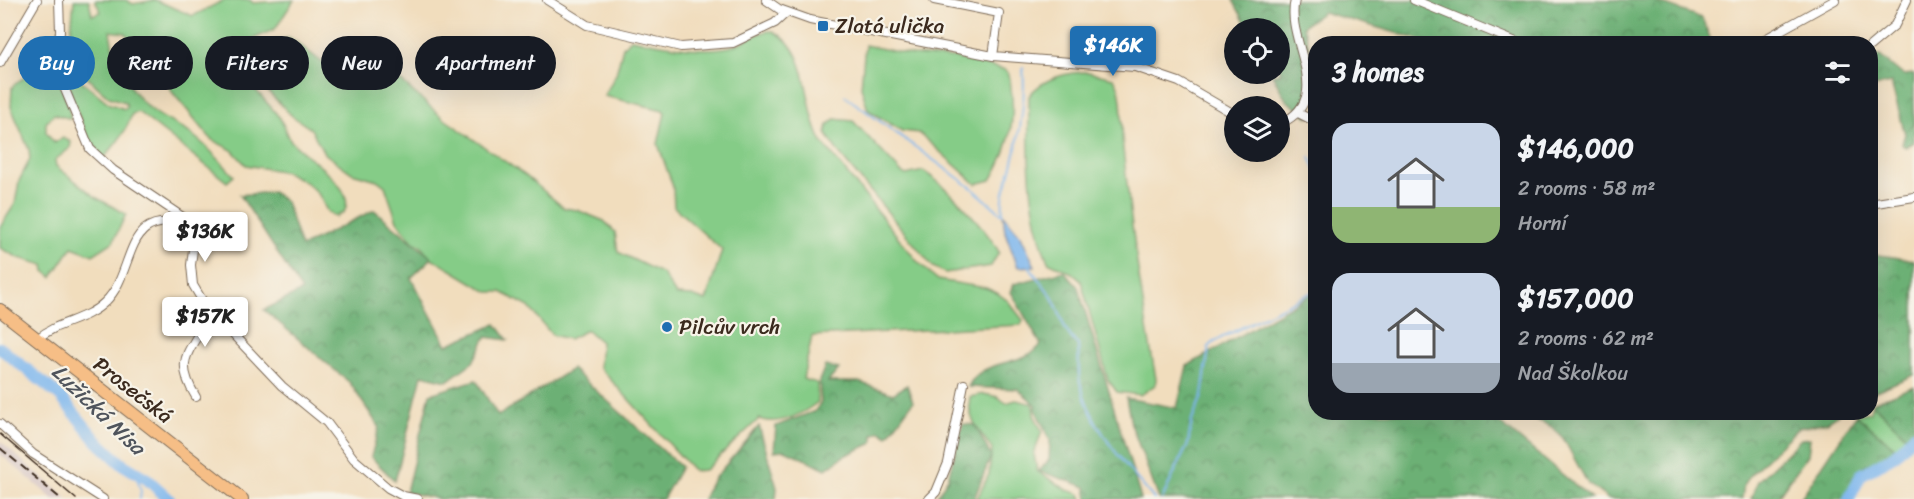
<!DOCTYPE html>
<html lang="en">
<head>
<meta charset="utf-8">
<style>
	:root { --surface:#171b24; --page:#20242c; --text:#f1f3f6; --muted:#9ea1a6; --accent:#1f6fb2 }
	body { margin:0; font-family:Sriracha,sans-serif; background:var(--page); color:var(--text); height:100vh; display:flex; flex-direction:column; font-size:22px; white-space:nowrap }
	* { box-sizing:border-box; margin:0 }
	p { font-size:20px; color:var(--muted) }
	.icon { flex:none; width:33px; height:33px; fill:none; stroke:currentColor; stroke-width:2; stroke-linecap:round; stroke-linejoin:round }
	.map { position:relative; flex:1; overflow:hidden }
	.details { position:absolute; left:1308px; top:36px; width:570px; height:384px; display:flex; flex-direction:column; background:var(--surface); border-radius:24px; box-shadow:0 6px 24px #0002 }
	.details>* { flex:none }
	.top-card { position:absolute; left:18px; top:36px; width:570px; height:54px; display:flex; gap:12px }
	.controls { position:absolute; left:1224px; top:18px; display:grid; gap:12px }
	.controls a { display:grid; place-items:center; width:66px; height:66px; border-radius:50%; background:var(--surface); box-shadow:0 6px 24px #0002; font-size:30px }
	.price { position:absolute; translate:-50% -51px; padding:0 14px; border-radius:6px; background:#fff; color:#222; font-size:20px; line-height:39px; filter:drop-shadow(0 2px 3px #0008) }
	.price::after { content:''; position:absolute; left:50%; top:36px; width:18px; height:14px; margin-left:-9px; background:inherit; clip-path:polygon(0 0,100% 0,50% 100%) }
	.price.on { background:var(--accent); color:#fff }
	ul { padding:0; list-style:none }
	li { display:flex; align-items:center; gap:18px; height:150px; padding:0 24px }
	li span { display:grid; place-items:center; flex:none; width:168px; height:120px; border-radius:18px; color:#555 }
	li>.icon { margin-inline-start:auto }
	span .icon { width:72px; height:72px; fill:#fffc; stroke-width:1 }
	li b { font-size:26px }
	h2 { display:flex; justify-content:space-between; align-items:center; height:72px; padding:0 24px; font-size:26px }
	.pill { padding:0 21px; border-radius:27px; background:var(--surface); box-shadow:0 6px 24px #0002; font-size:21px; line-height:54px }
	.pill.on { background:var(--accent); color:#fff }
	.map>svg:first-child { display:block }
</style>
</head>
<body>
<div class="map">
<svg width="1914" height="499" viewBox="0 0 1914 499">
	<defs>
		<pattern id="forest-crowns" width="20" height="18" patternUnits="userSpaceOnUse" patternTransform="scale(1.5)"><rect width="20" height="18" fill="#6cb074"/><path d="M2 6a3 3 0 1 1 6 0M12 15a3 3 0 1 1 6 0" fill="none" stroke="#5a8f5f"/></pattern>
	</defs>
	<rect width="100%" height="100%" fill="#f7f3e8"/>
	<filter id="ink" filterUnits="userSpaceOnUse"><feTurbulence type="fractalNoise" baseFrequency=".0167" numOctaves="2"/><feDisplacementMap in="SourceGraphic" scale="12" xChannelSelector="R" yChannelSelector="G"/><feConvolveMatrix kernelMatrix="1 2 1 2 8 2 1 2 1" color-interpolation-filters="sRGB"/></filter>
	<filter id="wash" filterUnits="userSpaceOnUse"><feTurbulence type="fractalNoise" baseFrequency=".008" numOctaves="4" result="noise"/><feDisplacementMap in="SourceGraphic" scale="24" xChannelSelector="R" yChannelSelector="G"/><feGaussianBlur stdDeviation="1.35" result="paint"/><feColorMatrix in="noise" values="0 0 0 0 0 0 0 0 0 0 0 0 0 0 0 0 0 1.4 0 .05"/><feComposite in="paint" operator="in"/></filter>
	<g filter="url(#wash)">
		<rect width="100%" height="100%" fill="#f1ddbd"/>
		<path fill="#d2bfbf" d="M0,441L24,462L68,499H53L18,469L0,454Z"/>
		<path fill="#85cc87" stroke="#607b52" stroke-width="1.5" d="M74,0H89L92,15L101,12L95,0H126L133,4L155,0L193,16L224,0H250L253,3L294,0L275,29L249,41L248,45L290,38C306,48 350,89 369,87C380,86 388,79 401,81L443,118L526,176L564,208L577,210L604,221L615,232L618,252L663,274L676,295L692,296L706,301L722,250L674,207L673,187L658,144L665,113L663,110L604,96L616,74L623,47L631,39C664,44 697,53 729,47C744,44 758,30 773,31C813,51 803,110 822,142L917,261L931,274L938,280L986,288L997,293L1008,301L1023,320L1021,325L812,336L803,379L817,383L818,402C801,415 780,426 759,419L705,470L694,471L599,367L601,342L587,330L569,339L552,335L529,307L501,292H488L428,256L422,246L413,242L397,221L385,186L377,180L352,173L324,153L311,129L292,116L239,62H235C246,82 265,99 279,117C285,124 285,135 292,142C305,157 359,188 344,212L336,217L327,211L319,195L307,183L286,172L246,165L232,150L212,140L173,93L159,68L125,33L110,31C114,63 129,94 156,113C167,121 180,126 191,134C208,146 220,161 234,176L227,182L138,112L132,114C126,132 116,144 104,158L88,138L60,71L64,67L110,104L125,109L127,106L125,102L109,97L71,63L70,42Z
			M865,45L912,55L955,58L1006,70C1011,75 1010,81 1011,88C1016,122 1009,151 991,180L976,184L919,133L902,131L868,110L861,87Z
			M46,66C60,73 68,104 71,119L54,114L46,123V132L54,143L63,138L71,142L70,148L55,160L56,166L97,198L126,214L113,242L93,255L72,247L52,277L45,271L44,265L19,258L0,248V227L15,204L19,181L30,159L29,150L11,107L12,87L20,80Z
			M1088,72L1113,78C1125,88 1121,133 1123,149C1131,226 1142,303 1156,379L1155,385L1140,395L1117,392L1108,380L1081,281L1072,273L1048,262C1027,209 1028,151 1029,96C1042,78 1068,72 1088,72Z
			M835,119L853,121L901,172L906,175L923,171C947,186 985,227 999,252L991,266L945,273L933,267L838,152L826,133L828,125Z
			M984,394L998,397L1006,403L1016,400L1033,404L1034,415L1042,431L1034,454L1037,471L1067,490L1080,494L1082,499H977L989,474L992,449C980,431 966,419 970,397Z
			M1872,403L1912,442L1899,451L1856,415L1870,412Z"/>
		<path fill="url(#forest-crowns)" stroke="#546d49" stroke-width="1.5" d="M1233,0H1652L1702,18L1712,43H1431L1323,12L1303,26C1314,62 1319,79 1308,117L1286,100L1272,74H1280V28H1248Z
			M1880,56L1903,75L1914,74V142L1906,147L1902,144L1905,134L1891,83L1871,87V57Z
			M273,192L286,202L301,247L374,210L432,258L411,278L447,345L496,324L508,340L486,337L473,362L447,381L422,375L395,481L371,457L379,427L350,383L264,310L302,291L240,195Z
			M1871,254L1914,260V375L1871,393Z
			M1064,271L1078,287L1141,499H1088L1086,487L1039,471L1049,460L1050,440L1035,409L1036,405L1018,389L968,387C982,357 1021,368 1041,345L1011,292L1014,284Z
			M1315,292L1316,412L1484,413L1505,427L1592,499H1159L1131,424L1126,398L1177,408L1187,366Z
			M825,366L839,369L828,382H859L893,394L907,385L913,402L888,436L880,431L873,435V443L844,456L826,469L785,450L774,451L776,426L815,411L821,402L819,381Z
			M572,369L681,467L663,499H439L406,492L430,394L476,380L498,416Z
			M1914,386V441L1912,442L1872,403Z
			M1523,413H1840L1827,422L1798,428L1749,476L1744,484L1742,499H1608L1588,484L1563,438L1552,427Z
			M1856,415L1899,451C1879,464 1855,476 1847,499H1800Z
			M963,424L975,425L991,456L974,499H935L948,478Z
			M759,426L777,488L776,499H703L712,481Z
			M1810,438L1808,455L1776,499H1751L1758,481L1801,439Z"/>
		<path fill="#7db6ed" stroke="#5c7086" stroke-width="1.5" d="M1003,214L1021,236L1035,266L1018,267L1005,232Z"/>
		<g fill="none" stroke-linecap="round" stroke-linejoin="round">
			<path stroke="#7db6ed" stroke-width="2" d="M845,96L972,188L1001,213
				M1310,157L1316,171
				M1003,214C1001,197 1006,185 1011,169C1020,136 1026,100 1023,67
				M1029,265C1035,278 1047,287 1053,299C1064,319 1060,327 1078,345C1079,357 1078,370 1080,382C1090,427 1126,465 1154,499
				M135,472L141,491L140,499
				M1162,499L1188,444L1192,420L1202,396L1209,347L1215,341L1316,290"/>
			<path stroke="#7db6ed" stroke-width="12" d="M0,348L60,396L97,441L122,464L147,479L169,499
				M1849,499L1861,475L1895,455L1914,435"/>
		</g>
	</g>
	<g filter="url(#ink)">
		<g fill="none" stroke-linecap="round" stroke-linejoin="round">
			<g stroke="#7b6956" stroke-width="10">
				<path id="street" d="M59,0L60,31L56,68L90,149L113,170L190,222L195,234L191,265L193,285L205,305L282,386L327,423L354,459L388,488L403,496L418,499
					M547,0L587,25L681,47L733,43L775,23L787,12
					M766,0L779,9L810,20L993,56L1135,67L1179,82L1234,114
					M934,0L999,13L993,56
					M1414,0L1521,44
					M1756,44L1835,0
					M1870,46L1895,25L1907,0
					M0,63L37,0
					M1298,113L1316,122
					M1280,124C1338,97 1284,42 1295,0
					M1870,204L1914,197
					M37,339C58,321 86,321 105,302C138,271 120,204 192,227
					M196,397C166,348 206,349 205,305
					M0,424L33,454L103,499
					M929,499L936,492L948,463L964,384"/>
			</g>
			<g stroke="#7b6956" stroke-width="14">
				<path id="primary" d="M0,310L242,499"/>
			</g>
			<use href="#street" stroke="#fff" stroke-width="8"/>
			<use href="#primary" stroke="#f6be86" stroke-width="12"/>
			<path stroke="#3b2a1e" stroke-width="1.5" d="M0,434L76,499"/>
			<path stroke="#3b2a1e" stroke-width="2" stroke-dasharray="9 4.5" stroke-linecap="butt" d="M0,448L61,499"/>
		</g>
	</g>
	<g fill="#1f6fb2" stroke="#f7f3e8" stroke-width="2">
		<rect x="817" y="20" width="12" height="12" rx="3"/>
		<circle cx="667" cy="327" r="6"/>
	</g>
	<g text-anchor="middle" stroke-width="4.5" stroke-linejoin="round" paint-order="stroke">
		<g font-size="21" fill="#3b2a1e" stroke="#f7f3e8" text-anchor="start">
			<text x="835" y="33">Zlatá ulička</text>
			<text x="679" y="334">Pilcův vrch</text>
		</g>
		<g font-size="21" fill="#3b2a1e" stroke="#f7f3e8">
			<text transform="translate(133 390) rotate(38)" y="7">Prosečská</text>
		</g>
		<g font-size="22" font-style="italic" fill="#4f545c" stroke="#f7f3e8">
			<text transform="translate(99 409) rotate(44)" y="8">Lužická Nisa</text>
		</g>
	</g>
</svg>
<div class="controls">
<a><svg class="icon" aria-label="locate" viewBox="0 0 24 24"><circle cx="12" cy="12" r="6"/><path d="M12 2v4M12 18v4M2 12h4M18 12h4"/></svg></a>
<a><svg class="icon" aria-label="layers" viewBox="0 0 24 24"><path d="M12 4l9 5-9 5-9-5zM3 14l9 5 9-5"/></svg></a>
</div>
<b class="price on" style="left:1113px;top:77px">$146K</b>
<b class="price" style="left:205px;top:263px">$136K</b>
<b class="price" style="left:205px;top:348px">$157K</b>
<div class="top-card">
<a class="pill on">Buy</a>
<a class="pill">Rent</a>
<a class="pill">Filters</a>
<a class="pill">New</a>
<a class="pill">Apartment</a>
</div>
<section class="details">
<h2>3 homes<svg class="icon" aria-label="filters" viewBox="0 0 24 24"><path d="M4 7h16M4 17h16"/><circle cx="9" cy="7" r="2"/><circle cx="15" cy="17" r="2"/></svg></h2>
<ul>
<li><span style="background:linear-gradient(#c9d6e8 70%,#8fb573 0)"><svg class="icon" aria-label="home" viewBox="0 0 24 24"><path d="M3 11l9-7 9 7M6 9v11h12V9"/></svg></span><div><b>$146,000</b><p>2 rooms · 58 m²</p><p>Horní</p></div></li>
<li><span style="background:linear-gradient(#c9d6e8 75%,#9aa5b1 0)"><svg class="icon" aria-label="home" viewBox="0 0 24 24"><path d="M3 11l9-7 9 7M6 9v11h12V9"/></svg></span><div><b>$157,000</b><p>2 rooms · 62 m²</p><p>Nad Školkou</p></div></li>
</ul>
</section>
</div>
</body>
</html>
